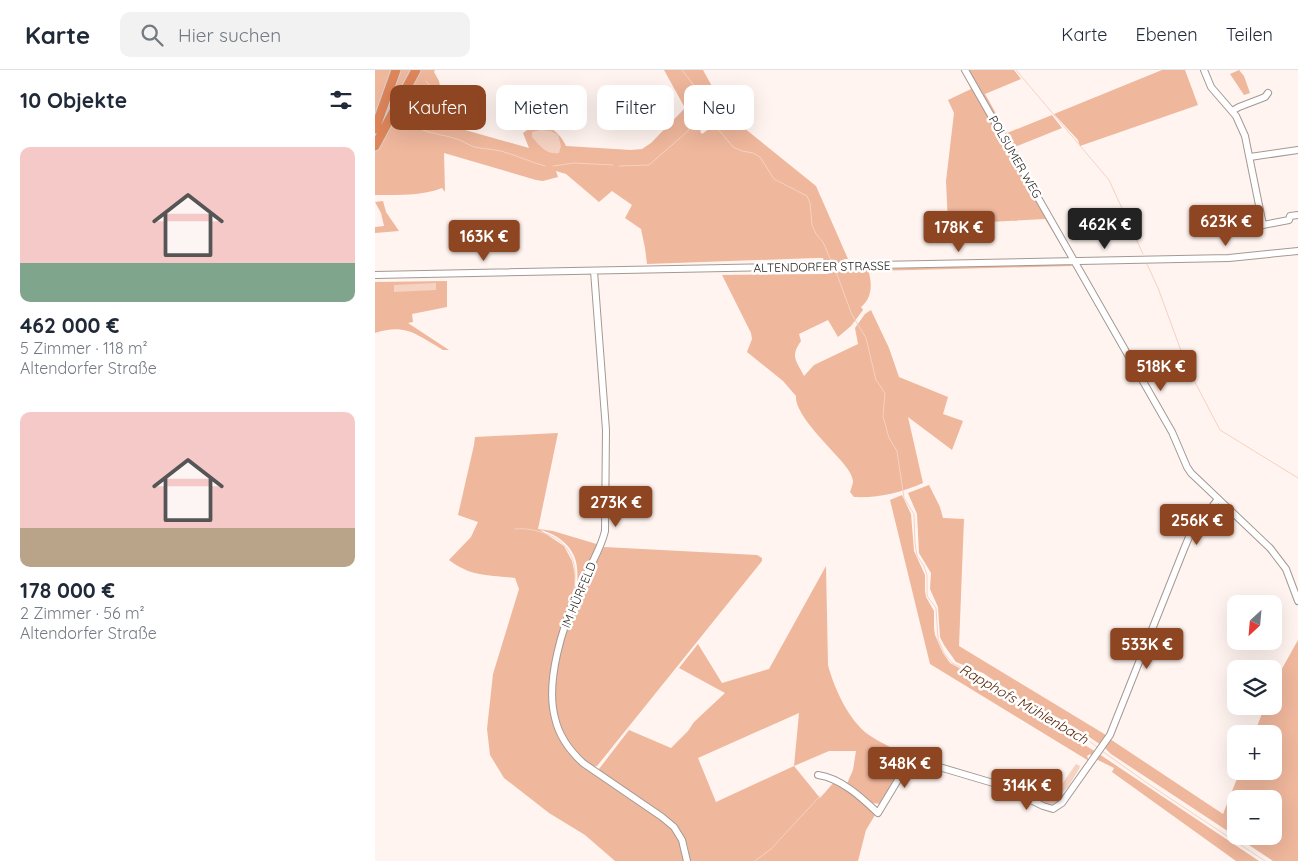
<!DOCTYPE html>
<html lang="de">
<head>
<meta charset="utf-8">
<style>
	:root { --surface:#fff; --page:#f2f2f3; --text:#1f2937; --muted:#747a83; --line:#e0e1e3; --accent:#8d4621 }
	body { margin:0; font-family:Quicksand,sans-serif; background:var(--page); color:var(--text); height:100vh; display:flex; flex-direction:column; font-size:19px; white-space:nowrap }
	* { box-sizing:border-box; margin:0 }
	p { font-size:16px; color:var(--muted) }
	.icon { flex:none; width:28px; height:28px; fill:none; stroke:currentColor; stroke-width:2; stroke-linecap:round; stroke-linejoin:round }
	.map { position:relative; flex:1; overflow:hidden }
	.drawer { display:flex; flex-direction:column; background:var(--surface); width:375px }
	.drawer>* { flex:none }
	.guide { position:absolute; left:15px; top:15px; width:475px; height:45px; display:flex; gap:10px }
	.needle { width:32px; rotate:206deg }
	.fabs { position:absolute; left:852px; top:525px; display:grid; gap:10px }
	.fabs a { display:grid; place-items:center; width:55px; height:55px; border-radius:10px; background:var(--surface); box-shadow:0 5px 20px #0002; font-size:25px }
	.price { position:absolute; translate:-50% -42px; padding:0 11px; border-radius:5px; background:var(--accent); color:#fff; font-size:16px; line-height:32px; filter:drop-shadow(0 1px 2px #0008) }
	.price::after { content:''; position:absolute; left:50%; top:30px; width:15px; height:11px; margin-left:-8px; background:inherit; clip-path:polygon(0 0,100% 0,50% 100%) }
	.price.current { background:#222; color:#fff }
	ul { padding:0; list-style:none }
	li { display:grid; align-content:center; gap:10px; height:265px; padding:0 20px }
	li span { display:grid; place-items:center; height:155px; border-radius:10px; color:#555 }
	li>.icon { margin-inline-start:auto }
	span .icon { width:90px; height:90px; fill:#fffc; stroke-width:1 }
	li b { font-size:21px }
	h2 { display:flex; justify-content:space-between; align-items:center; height:60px; padding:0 20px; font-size:21px }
	.tag { padding:0 18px; border-radius:10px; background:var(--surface); box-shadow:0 5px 20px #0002; font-size:18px; line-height:45px }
	.tag.current { background:var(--accent); color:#fff }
	header { display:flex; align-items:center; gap:30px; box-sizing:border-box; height:70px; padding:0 25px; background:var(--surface); border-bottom:1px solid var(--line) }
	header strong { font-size:24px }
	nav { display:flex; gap:28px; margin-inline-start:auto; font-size:18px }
	.search { width:350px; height:45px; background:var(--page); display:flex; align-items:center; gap:12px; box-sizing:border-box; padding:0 18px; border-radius:10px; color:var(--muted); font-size:19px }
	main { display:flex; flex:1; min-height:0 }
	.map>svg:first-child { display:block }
</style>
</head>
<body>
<header>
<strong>Karte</strong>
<div class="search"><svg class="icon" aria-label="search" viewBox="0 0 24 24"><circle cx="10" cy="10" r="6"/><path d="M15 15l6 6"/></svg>Hier suchen</div>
<nav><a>Karte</a><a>Ebenen</a><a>Teilen</a></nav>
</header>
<main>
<section class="drawer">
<h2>10 Objekte<svg class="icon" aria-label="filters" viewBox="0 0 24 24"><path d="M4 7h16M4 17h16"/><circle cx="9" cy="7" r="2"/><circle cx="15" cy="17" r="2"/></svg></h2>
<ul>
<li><span style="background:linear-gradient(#f6c9c9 75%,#7fa58c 0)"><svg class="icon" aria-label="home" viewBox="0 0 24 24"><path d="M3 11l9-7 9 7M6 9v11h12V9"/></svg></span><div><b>462 000 €</b><p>5 Zimmer · 118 m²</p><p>Altendorfer Straße</p></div></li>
<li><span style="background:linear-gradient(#f6c9c9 75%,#b9a48a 0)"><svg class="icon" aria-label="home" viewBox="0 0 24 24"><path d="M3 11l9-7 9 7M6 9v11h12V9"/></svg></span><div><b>178 000 €</b><p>2 Zimmer · 56 m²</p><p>Altendorfer Straße</p></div></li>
</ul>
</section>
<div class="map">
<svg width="923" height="791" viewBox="0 0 923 791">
	<rect width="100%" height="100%" fill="#fff4ef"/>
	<path fill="#efb79c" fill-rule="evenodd" d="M0,0H60L59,2L64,11L68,30L55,45L54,48L55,50L154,78L148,63C151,61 155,57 159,56C173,52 186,64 191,76L256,80L267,79L276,73L310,38L289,0H328L349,38L346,40L347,44L325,61L327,64L353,45L441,116L473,189H469V192H449L448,188H440L272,194L270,178L266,159L250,148L257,135L237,121L224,132L191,104L181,101L183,107L168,111L161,110L69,83L70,122L67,118C47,126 22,125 0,125Z
		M587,0H589L694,183L692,185L670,149L573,154L571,111L579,43L573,30L596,19Z
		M593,0H639L646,9L610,24L632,63L677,45L687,58L640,77L649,94L646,93Z
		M787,0H810L823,35L705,76L703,70L679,44Z
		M864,0L869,6L875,23L869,25L855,4Z
		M8,131L11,142L24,161L0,163V157L9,156L6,143L0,132Z
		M695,194L697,196L498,201V199Z
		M493,199C497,213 498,227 486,237L488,240L476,256L463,267L453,250L424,264L426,271C415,287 421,290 429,306L439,295L483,274L480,258L490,244L496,240L514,278L524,307L573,327L568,344L588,351L577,380L533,347L548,413C525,423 504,428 479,427L475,422C476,419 478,414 478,411C477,404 472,398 468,393C456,378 419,344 421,326L408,311L372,282L377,269L376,263L347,205L453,204V201Z
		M72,211V237L37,244L38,252L33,253L74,280H68C42,265 31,253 0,263V212Z
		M183,363L163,459L178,461L225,475L203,518C202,511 203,505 202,498C201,478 183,464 165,460L189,476L197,491L200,505V522L179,594V650L196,684L279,743L298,760L303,766L310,791H240L210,765L174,743L129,708L115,685L112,659L118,604L144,519L140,508C114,505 96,507 74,490L96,467L103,452L83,445L99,375L100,367Z
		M554,415L565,437L568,448L589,449L584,576L731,665L726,675C710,664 694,653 676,644C667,639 648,634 642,626L608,603L581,592L569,575L565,567L563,537L555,519L556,503L544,483L542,444L533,423Z
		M527,425L536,444L539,481L550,505V521L551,527L559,541V558L560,565L568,583L575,593L599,606L624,623L634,627L642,634L667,646L679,656L721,682L718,687L715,684L712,686L714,691L555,594L515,430Z
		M229,477L382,485L387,488V491L222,696L216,697C208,691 203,686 198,678C190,668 183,657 181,644C172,589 206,525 229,477Z
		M451,496L453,595C459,618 474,651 494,665C507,674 522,680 536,686L507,734L486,732L500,745L491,760L483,791H314L313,777L309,768L224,702V699L254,660L296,678L313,661L319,652L350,623L304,598L323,574L347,613L394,599ZM424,643L419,696L341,732L323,688ZM454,681H481L478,700L470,718L460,711L445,728L419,696Z
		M923,570V791H898L736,684L729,677L735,669L848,744L865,701H899V664H879L890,636H899V613ZM861,729H899V766H861Z
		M724,684L884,791H861L737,702L739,698L721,689Z"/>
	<path fill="#f5d2c2" d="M166,60L176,61L183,65L186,76L184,83C171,85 165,76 157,67V62Z
		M61,213V220L19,222V215Z
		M701,694L705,696L704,699L693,717L688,722L685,719V717Z
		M679,722H682L687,726L684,731L675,735L668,732L669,727Z"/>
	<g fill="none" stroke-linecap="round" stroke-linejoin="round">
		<path stroke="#f5d2c2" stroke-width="1" d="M307,0L324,22L334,48L358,77L367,81L378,83L385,87L399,109L432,126L435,133L437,155L441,164L448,172L457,193
			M641,0L734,110L768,184
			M51,11C69,29 32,30 35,49C35,54 41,57 45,59C57,64 70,65 82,69C88,71 93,75 100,77C108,79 117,79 126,81C141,85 155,92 170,96
			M178,96L199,93L238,95
			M244,96L274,95L313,61L318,50L326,46L332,45
			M772,194L783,218L812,297L845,360L923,408
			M460,199L477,245L491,268L501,310L510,323L508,346L514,368L522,381L529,428L539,444L540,473L542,486L549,496L552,505V526L561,538L563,569L569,583L577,593L597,603L626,623L638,626L645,635L655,637L709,667L722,677
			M140,459C153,458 161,460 174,465C200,476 204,501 197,527
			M174,618V631
			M727,681L775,715L890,791
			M207,696L265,736
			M291,754L297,760
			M380,791L396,779L445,726"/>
		<g stroke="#a39994" stroke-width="8">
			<path id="minor" d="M590,0L797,362L812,397L816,403L895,478L911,499L923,531
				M829,0L836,17L861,46L870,66L888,155L914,150L915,146L923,145
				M857,41L864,37L890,27L893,23
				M875,87L923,80
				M219,201L231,360L230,461C225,482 212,501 203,521C188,556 170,611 180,648C184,666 195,681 208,693L287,747L299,757L307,770L312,791
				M0,205L854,188L923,181
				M443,705C466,708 487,728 503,743L532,695L536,691H544L625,715L668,736L678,739L687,733L735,665L809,479L814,467L843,429"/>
		</g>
		<g stroke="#d4d3d3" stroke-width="11">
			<path id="highway" d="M0,59L21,0
				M0,76L41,0"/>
		</g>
		<use href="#minor" stroke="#fff" stroke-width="6"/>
		<use href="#highway" stroke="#de855a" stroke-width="9"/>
	</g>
	<g text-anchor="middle" stroke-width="5" stroke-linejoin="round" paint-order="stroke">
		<g font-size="12" fill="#292523" stroke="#fff">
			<text transform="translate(640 87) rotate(60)" y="4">POLSUMER WEG</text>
			<text transform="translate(447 197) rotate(-1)" y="4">ALTENDORFER STRASSE</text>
			<text transform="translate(204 525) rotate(-67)" y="4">IM HÜRFELD</text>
		</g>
		<g font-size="14" font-style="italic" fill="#5c280b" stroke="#fff">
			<text transform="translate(649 634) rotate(30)" y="5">Rapphofs Mühlenbach</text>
		</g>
	</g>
</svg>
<div class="fabs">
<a><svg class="needle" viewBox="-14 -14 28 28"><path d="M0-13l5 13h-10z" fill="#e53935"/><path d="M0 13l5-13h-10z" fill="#747a83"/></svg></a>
<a><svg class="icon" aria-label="layers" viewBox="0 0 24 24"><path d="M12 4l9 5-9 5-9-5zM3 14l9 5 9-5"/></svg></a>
<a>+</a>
<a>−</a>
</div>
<b class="price" style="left:851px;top:177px">623K €</b>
<b class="price current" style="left:730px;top:180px">462K €</b>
<b class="price" style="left:584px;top:183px">178K €</b>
<b class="price" style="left:109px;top:192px">163K €</b>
<b class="price" style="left:786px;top:322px">518K €</b>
<b class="price" style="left:241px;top:458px">273K €</b>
<b class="price" style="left:822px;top:476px">256K €</b>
<b class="price" style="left:772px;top:600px">533K €</b>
<b class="price" style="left:530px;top:719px">348K €</b>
<b class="price" style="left:652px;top:741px">314K €</b>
<div class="guide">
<a class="tag current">Kaufen</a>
<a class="tag">Mieten</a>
<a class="tag">Filter</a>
<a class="tag">Neu</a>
</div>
</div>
</main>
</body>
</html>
